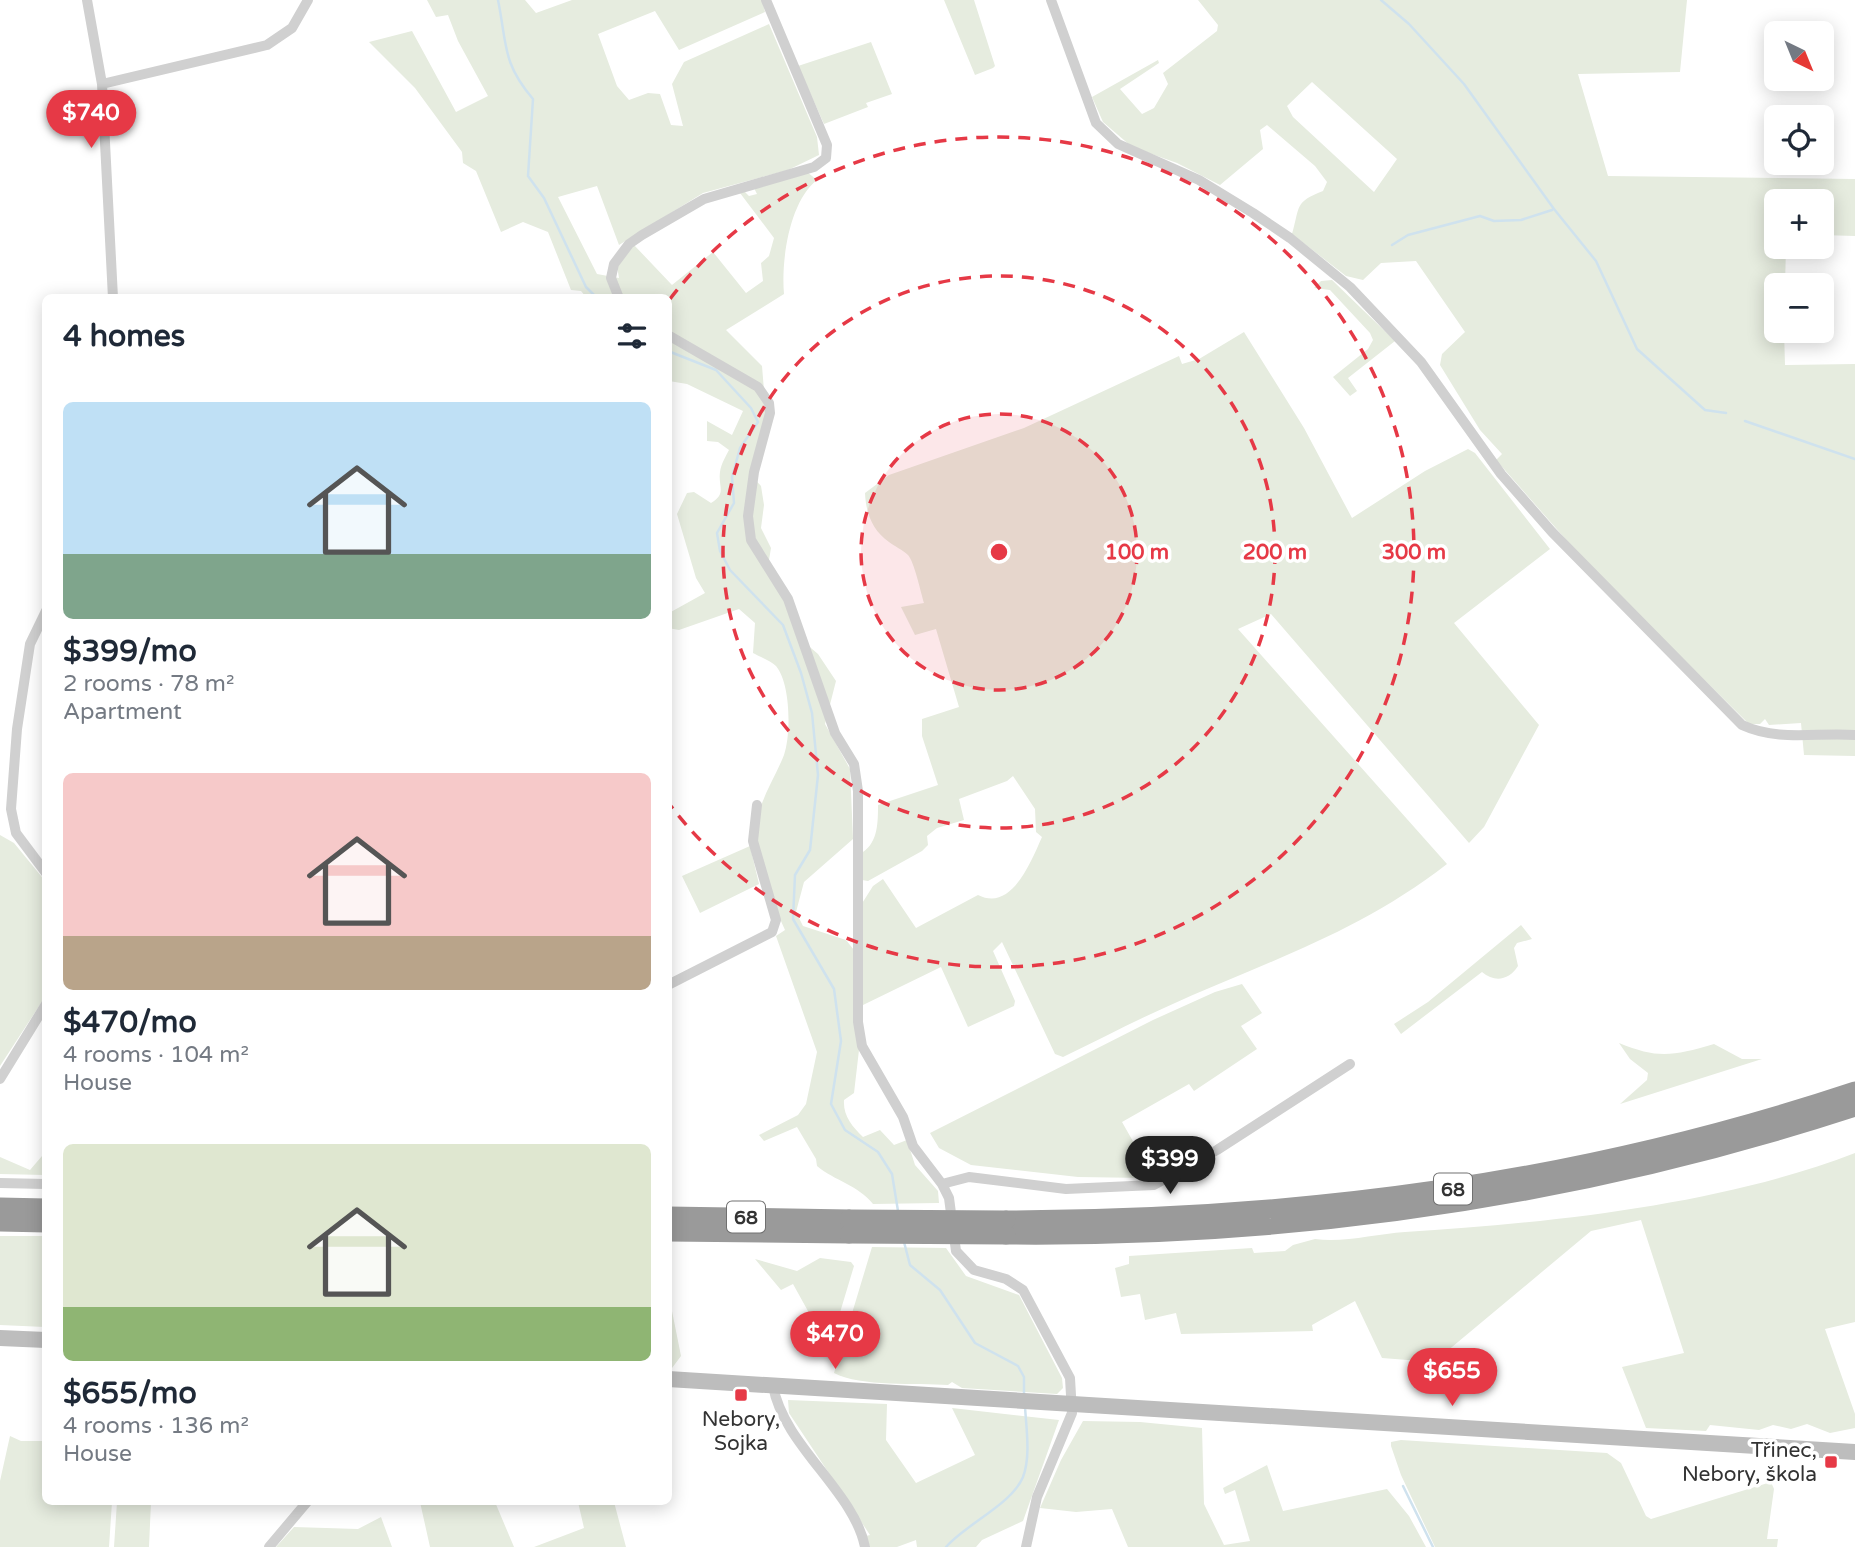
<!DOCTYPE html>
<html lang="en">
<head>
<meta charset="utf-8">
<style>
	:root { --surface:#fff; --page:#f6f6f7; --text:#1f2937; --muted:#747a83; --accent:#e63946 }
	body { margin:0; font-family:"Varela Round",sans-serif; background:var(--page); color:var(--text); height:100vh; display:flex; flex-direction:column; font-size:26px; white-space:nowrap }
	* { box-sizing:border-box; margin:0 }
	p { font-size:23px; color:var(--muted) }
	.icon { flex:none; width:38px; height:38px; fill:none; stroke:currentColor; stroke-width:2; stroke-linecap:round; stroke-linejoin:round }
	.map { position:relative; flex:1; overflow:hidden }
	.side { position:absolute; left:42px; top:294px; width:630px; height:1211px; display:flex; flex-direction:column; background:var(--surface); border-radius:10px; box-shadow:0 4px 18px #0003 }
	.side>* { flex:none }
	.needle { width:46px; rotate:137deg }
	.fabs { position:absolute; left:1764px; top:21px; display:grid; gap:14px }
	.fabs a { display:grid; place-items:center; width:70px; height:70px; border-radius:10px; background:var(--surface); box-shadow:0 4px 18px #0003; font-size:35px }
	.price { position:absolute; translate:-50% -60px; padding:0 16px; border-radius:24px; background:var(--accent); color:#fff; font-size:23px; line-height:46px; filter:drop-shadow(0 2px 4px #0008) }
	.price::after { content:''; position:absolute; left:50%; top:42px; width:21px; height:16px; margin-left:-10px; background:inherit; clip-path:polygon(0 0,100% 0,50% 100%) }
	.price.active { background:#222; color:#fff }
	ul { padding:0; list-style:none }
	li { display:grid; align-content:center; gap:14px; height:371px; padding:0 21px }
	li span { display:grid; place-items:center; height:217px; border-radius:10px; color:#555 }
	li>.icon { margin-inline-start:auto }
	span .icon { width:126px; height:126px; fill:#fffc; stroke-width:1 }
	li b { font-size:30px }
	h2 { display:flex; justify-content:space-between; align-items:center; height:84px; padding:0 21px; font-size:30px }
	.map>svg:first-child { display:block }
</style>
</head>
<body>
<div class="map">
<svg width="1855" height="1547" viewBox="0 0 1855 1547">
	<rect width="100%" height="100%" fill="#fff"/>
	<path fill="#e6ecdf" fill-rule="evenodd" d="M427,0H525L536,13L572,0H762L765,12L679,50L655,11L598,34L617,86L629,100L648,93L660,94L671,125L683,126L672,84L684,62L769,24L817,137L819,155L788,170L703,193L619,245L597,186L558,197L597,274L619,278L617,266L634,245L672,285L713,252L746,293L763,281L761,263L769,256L774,238L740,193L744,191L749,196L757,194L754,188L807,172L817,180C789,202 781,261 784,294L726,330L762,366L766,415L750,474L761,486L764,505L761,528L771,548L767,572L786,600L798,637L818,654L836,681L825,724L850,769L853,839L804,882L796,912L803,926L846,940L854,950L859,1050L854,1093L844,1100C843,1116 852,1126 863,1137L880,1130L894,1145L907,1140L915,1165L938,1191L939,1203L873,1204C858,1185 835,1181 817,1166L816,1159L797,1127L764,1141L759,1135L798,1115L806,1104L817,1052L776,936L785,930C771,898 756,862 757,826C758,802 775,778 784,755C791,735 791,684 776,666C771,661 760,657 753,653L755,623L739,609L679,630L668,628L669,613L705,593L696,578L677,514L687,493L694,492L711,503C727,493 718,487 720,472C721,464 726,456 729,450L718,442L707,441V421L732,435L743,411L687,384L669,381L668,298L586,297L581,291L571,290L548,232L523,222L501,232L476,171L463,163L462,152L415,88L369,42L412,31L456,112L488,96L458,41L448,15L436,17Z
		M944,0H974L995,66L993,68L975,75Z
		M1198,0H1687L1680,72L1578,74L1608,176L1855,179V236L1822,235V201H1776V247H1786L1785,285H1776V331H1784L1785,365L1855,364V756L1804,755L1801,723L1769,725L1765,719L1760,724H1749L1591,568L1496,460L1502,454L1480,430L1440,365L1442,354L1465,332L1416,261L1381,263L1363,280L1346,276L1292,234C1300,207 1294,202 1323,191L1327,182L1315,166L1267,125L1260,130L1263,149L1220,185L1177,163L1132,147L1103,122L1092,97L1158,60L1159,63L1120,89L1142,114L1154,108L1168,84L1163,73L1217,31L1218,25ZM1312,82L1397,159L1374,192L1293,117L1287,106Z
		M871,42L892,94L866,103L868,107L824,124L798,66Z
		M1332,280L1395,341L1348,378L1357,391L1350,396L1333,377L1368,349L1373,340L1370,333L1330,290L1314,288L1321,281Z
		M1244,332L1304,428L1352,518L1425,471L1468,449L1475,453L1550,549L1454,623L1539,725L1484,827L1469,843L1271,614L1238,629L1447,864C1357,934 1265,962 1164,1008C1130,1023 1097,1041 1063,1057L1055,1054L1002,942L993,951L1015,1001L1014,1006L968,1027L941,967L863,1005L861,905L873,886L883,879L916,928L978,895C1011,912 1030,864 1042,837L1036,832L1035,809L1013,776L1007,781L959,799L964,820L937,828L927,836L928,845L922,851L868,881L862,880L863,852C878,842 878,822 878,805L938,785L922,736V719L959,707L936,629L915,635L901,607L924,603C921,593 914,561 908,555C903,550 894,546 889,542C872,530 866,513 865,493L889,475L1024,428L1179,356L1182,364L1199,359Z
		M0,835L14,843L46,882L45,997L0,1066Z
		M750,846L759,884L700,913L682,876Z
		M1521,925L1532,939L1517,943L1514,948L1518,966C1509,980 1495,983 1482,972L1401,1034L1394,1024L1428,1002Z
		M1242,984L1262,1013L1241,1026L1257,1049L1194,1091L1189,1084L1122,1122L1147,1166L1149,1176L1145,1178L1078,1177L971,1165L939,1148L930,1133L1153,1020L1215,992Z
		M1619,1043C1658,1059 1673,1056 1714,1044L1742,1059H1762L1620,1104L1647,1080L1648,1073L1630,1059Z
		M1855,1153V1322L1825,1329L1855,1414V1428L1830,1433L1807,1424L1791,1429L1773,1425L1759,1430L1710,1425L1706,1431L1646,1428L1622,1367L1684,1353L1641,1220L1591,1231L1434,1362L1382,1358L1355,1301L1312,1325L1313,1331L1181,1334L1176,1313L1145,1320L1140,1294L1121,1297L1115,1268L1129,1264V1256L1252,1248L1254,1253L1285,1251L1293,1245L1315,1239C1343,1243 1376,1234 1405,1232C1549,1223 1720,1205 1855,1153Z
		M42,1156L45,1157V1175L0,1174V1157L30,1170Z
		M0,1236H45V1327L0,1325Z
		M872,1247L946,1248L966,1276L1019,1295L1062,1378L1063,1388L1057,1394L962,1388L952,1382L948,1385C917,1383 861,1387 834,1373Z
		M820,1258L851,1262L854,1266L829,1349L793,1284L781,1290L755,1259L797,1271Z
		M669,1296L681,1356L672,1368H668Z
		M788,1400L887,1404L886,1440L916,1483L975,1455L952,1408L1059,1420L1023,1521L982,1540L976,1547H917L916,1540L897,1547H870L866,1536L870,1535L789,1413Z
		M1083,1421L1140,1422L1202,1428L1204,1504L1224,1545L1250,1541L1235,1490L1225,1494L1223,1488L1267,1465L1283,1511L1387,1489L1409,1516L1426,1547H1128L1112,1509L1076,1512L1040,1508L1061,1460Z
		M10,1436L21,1441H45L46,1502H112L109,1547H0V1481Z
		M1401,1440L1607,1453L1621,1463L1646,1516L1651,1519L1771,1482L1774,1489L1767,1539H1778L1777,1547H1435L1401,1475L1391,1446V1442Z
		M117,1502H151L149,1547H114Z
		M420,1502L447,1505L495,1502L514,1547H430Z
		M578,1502H614L626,1547H534L584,1528Z
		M381,1517L392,1547H276L294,1527L358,1529Z"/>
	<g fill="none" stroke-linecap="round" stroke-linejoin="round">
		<path stroke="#cfe2ee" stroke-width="2.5" d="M498,0C507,44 502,63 533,99L528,176L544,198L586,287L597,298
			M1381,0L1409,24L1464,84L1554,209L1596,261L1637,349L1705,410L1726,413
			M1392,245L1408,235L1480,216L1494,221L1521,220L1552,210
			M668,351L716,370L751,408L758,422L740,448L732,477L734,503L717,533L720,551L730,570L783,625L801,673L812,713L818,775L810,850L795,875L793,919L834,989L841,1041L831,1104L845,1130L878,1152L892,1174L898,1211
			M1745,421L1855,459
			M904,1242L910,1265L940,1290L975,1343L1018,1366L1024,1377V1395
			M1403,1486L1433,1547
			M946,1547C966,1524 1012,1504 1023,1477C1031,1456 1026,1427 1025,1406"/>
		<path stroke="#d0d0d0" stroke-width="10" d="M87,0L102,84L113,298
			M1051,0L1096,123L1118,144L1199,180L1253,213L1290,238L1350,287L1421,362L1501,474L1552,532L1742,725C1779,742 1816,732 1855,735
			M102,84L267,45L292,28L308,0
			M619,298L611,278L614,264L629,244L642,235L704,199L814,167L826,158L827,145L766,0
			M668,335L758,387L769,403L770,413L754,472L748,516L751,540L788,599L835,733L854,764L858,791V1022L862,1046L903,1117L913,1146L942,1184L949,1198L956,1251L974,1270L1006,1279L1023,1290L1070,1378L1072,1413L1037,1497L1026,1547
			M46,611L30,644L17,729L11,809L16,833L46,873
			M668,985L772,932L776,920L753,841L757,805
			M0,1079L46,1004
			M0,1183L46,1184
			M942,1184L969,1177L1066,1189L1154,1185L1217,1150L1350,1064
			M773,1386C784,1446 854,1491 865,1547
			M269,1547L307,1502"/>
		<path stroke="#bdbdbd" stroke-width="16" d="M0,1338L46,1340
			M668,1379L1855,1452"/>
		<path stroke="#9a9a9a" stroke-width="19" d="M0,1207L46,1208
			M668,1216L849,1219
			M1006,1220C1301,1219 1575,1184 1855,1091
			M0,1222L46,1223
			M668,1232L849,1234
			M1006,1235C1295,1238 1580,1197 1855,1107"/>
		<path stroke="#9a9a9a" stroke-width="19" d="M849,1219L1006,1220
			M849,1234L1006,1235"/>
	</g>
	<circle cx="999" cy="552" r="138" fill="#e63946" fill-opacity=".12"/>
	<g fill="none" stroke="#e63946" stroke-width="3.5" stroke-dasharray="12 9">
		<circle cx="999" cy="552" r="138"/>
		<circle cx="999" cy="552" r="276"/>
		<path d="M670 299A415 415 0 1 1 670 805"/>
	</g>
	<g fill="#e63946" stroke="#fff" stroke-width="2.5">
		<rect x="734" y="1388" width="14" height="14" rx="3.5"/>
		<rect x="1824" y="1455" width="14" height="14" rx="3.5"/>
	</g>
	<g text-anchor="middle" stroke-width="7" stroke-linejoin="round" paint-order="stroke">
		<g fill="#fff" stroke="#707070" stroke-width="2">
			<rect x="1434" y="1173.5" width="38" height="31" rx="5"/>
			<rect x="727" y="1201.5" width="38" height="31" rx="5"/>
		</g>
		<g font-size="19" font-weight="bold" fill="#333">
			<text x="1453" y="1196">68</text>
			<text x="746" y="1224">68</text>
		</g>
		<g font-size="21" fill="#333" stroke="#fff">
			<text x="741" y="1426">Nebory,<tspan x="741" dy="24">Sojka</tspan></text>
			<text x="1817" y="1457" text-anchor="end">Třinec,<tspan x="1817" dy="24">Nebory, škola</tspan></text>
		</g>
	</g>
	<circle cx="999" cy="552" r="10" fill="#e63946" stroke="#fff" stroke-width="3.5"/>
	<g font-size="21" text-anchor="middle" font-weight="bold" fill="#e63946" stroke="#fff" stroke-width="7" stroke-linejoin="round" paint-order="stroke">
		<text x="1137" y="559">100 m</text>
		<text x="1275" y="559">200 m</text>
		<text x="1414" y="559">300 m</text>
	</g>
</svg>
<div class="fabs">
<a><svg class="needle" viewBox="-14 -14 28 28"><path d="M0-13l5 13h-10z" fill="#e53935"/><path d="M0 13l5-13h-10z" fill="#747a83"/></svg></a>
<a><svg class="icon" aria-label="locate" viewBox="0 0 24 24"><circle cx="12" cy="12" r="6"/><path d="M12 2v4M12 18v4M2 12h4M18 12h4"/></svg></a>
<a>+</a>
<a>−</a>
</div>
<b class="price" style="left:91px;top:150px">$740</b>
<b class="price active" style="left:1170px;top:1196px">$399</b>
<b class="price" style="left:835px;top:1371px">$470</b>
<b class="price" style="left:1452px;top:1408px">$655</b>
<section class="side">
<h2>4 homes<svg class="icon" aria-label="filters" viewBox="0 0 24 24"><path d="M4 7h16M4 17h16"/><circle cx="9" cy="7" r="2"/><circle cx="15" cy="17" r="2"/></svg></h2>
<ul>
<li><span style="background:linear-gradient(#bfe0f5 70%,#7fa58c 0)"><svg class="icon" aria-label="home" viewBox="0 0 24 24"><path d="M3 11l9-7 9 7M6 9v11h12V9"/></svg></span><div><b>$399/mo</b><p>2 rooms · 78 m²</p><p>Apartment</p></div></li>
<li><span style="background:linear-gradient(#f6c9c9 75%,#b9a48a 0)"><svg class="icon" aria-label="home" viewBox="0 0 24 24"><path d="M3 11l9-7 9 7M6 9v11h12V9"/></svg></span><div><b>$470/mo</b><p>4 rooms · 104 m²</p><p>House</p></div></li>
<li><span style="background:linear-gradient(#dfe7d0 75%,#8fb573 0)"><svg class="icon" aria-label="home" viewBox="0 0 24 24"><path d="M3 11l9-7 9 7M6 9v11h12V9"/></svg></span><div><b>$655/mo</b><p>4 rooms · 136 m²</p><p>House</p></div></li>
</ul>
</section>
</div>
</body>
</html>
